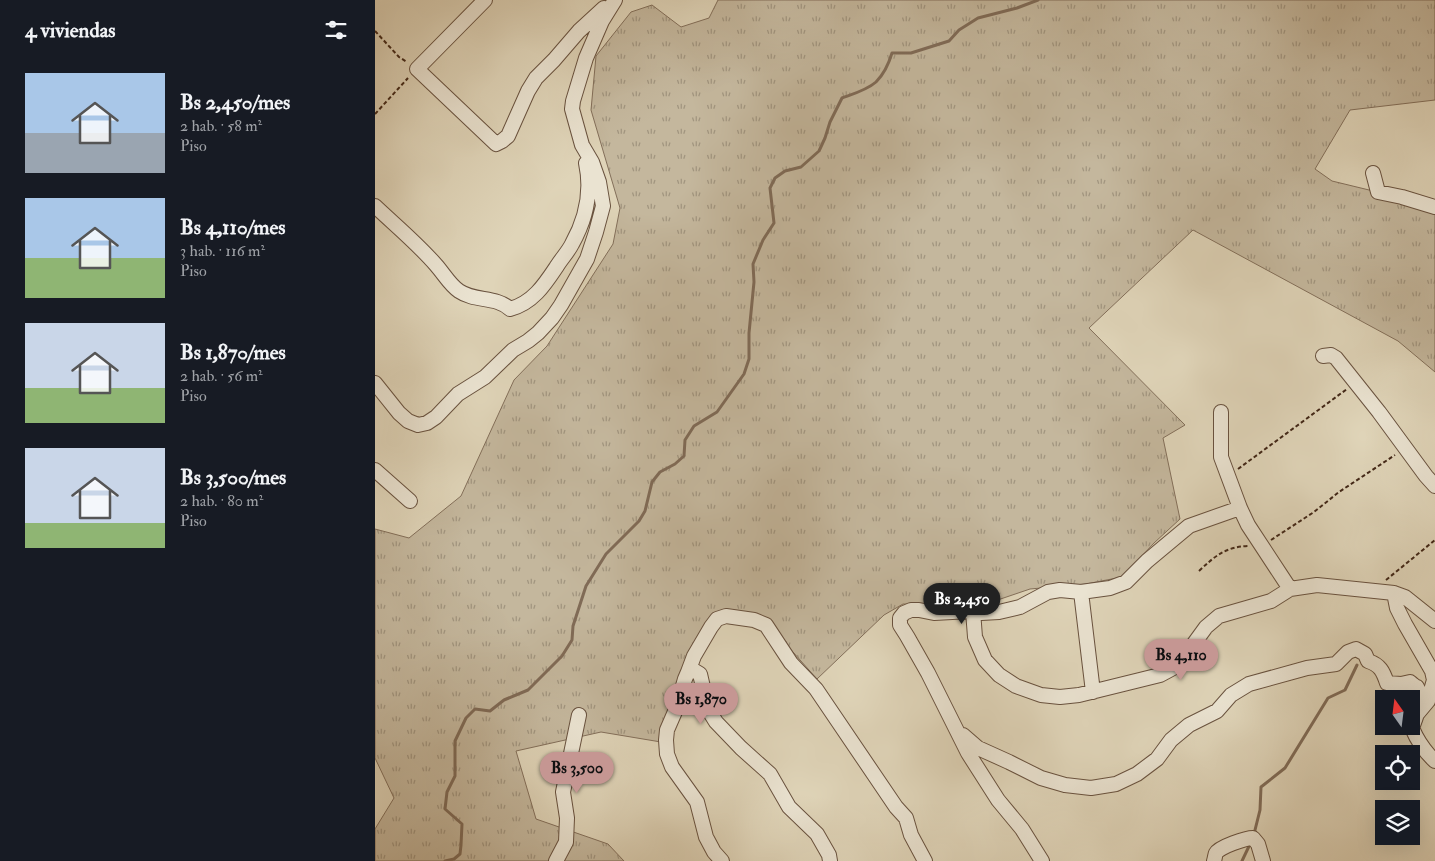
<!DOCTYPE html>
<html lang="es">
<head>
<meta charset="utf-8">
<style>
	:root { --surface:#171b24; --page:#20242c; --text:#f1f3f6; --muted:#9ea1a6; --accent:#c59692 }
	body { margin:0; font-family:"IM FELL Double Pica",serif; background:var(--page); color:var(--text); height:100vh; display:flex; flex-direction:column; font-size:19px; white-space:nowrap }
	* { box-sizing:border-box; margin:0 }
	p { font-size:16px; color:var(--muted) }
	.icon { flex:none; width:28px; height:28px; fill:none; stroke:currentColor; stroke-width:2; stroke-linecap:round; stroke-linejoin:round }
	.map { position:relative; flex:1; overflow:hidden }
	.details { display:flex; flex-direction:column; background:var(--surface); width:375px }
	.details>* { flex:none }
	.needle { width:32px; rotate:346deg }
	.tools { position:absolute; left:1000px; top:690px; display:grid; gap:10px }
	.tools a { display:grid; place-items:center; width:45px; height:45px; border-radius:0px; background:var(--surface); box-shadow:0 5px 20px #0002; font-size:25px }
	.price { position:absolute; translate:-50% -42px; padding:0 11px; border-radius:18px; background:var(--accent); color:#111; font-size:16px; line-height:32px; filter:drop-shadow(0 1px 2px #0008) }
	.price::after { content:''; position:absolute; left:50%; top:30px; width:15px; height:11px; margin-left:-8px; background:inherit; clip-path:polygon(0 0,100% 0,50% 100%) }
	.price.current { background:#222; color:#fff }
	ul { padding:0; list-style:none }
	li { display:flex; align-items:center; gap:15px; height:125px; padding:0 25px }
	li span { display:grid; place-items:center; flex:none; width:140px; height:100px; border-radius:0px; color:#555 }
	li>.icon { margin-inline-start:auto }
	span .icon { width:60px; height:60px; fill:#fffc; stroke-width:1 }
	li b { font-size:21px }
	h2 { display:flex; justify-content:space-between; align-items:center; height:60px; padding:0 25px; font-size:21px }
	main { display:flex; flex:1; min-height:0 }
	.map>svg:first-child { display:block }
</style>
</head>
<body>
<main>
<section class="details">
<h2>4 viviendas<svg class="icon" aria-label="filters" viewBox="0 0 24 24"><path d="M4 7h16M4 17h16"/><circle cx="9" cy="7" r="2"/><circle cx="15" cy="17" r="2"/></svg></h2>
<ul>
<li><span style="background:linear-gradient(#a9c7e8 60%,#9aa5b1 0)"><svg class="icon" aria-label="home" viewBox="0 0 24 24"><path d="M3 11l9-7 9 7M6 9v11h12V9"/></svg></span><div><b>Bs 2,450/mes</b><p>2 hab. · 58 m²</p><p>Piso</p></div></li>
<li><span style="background:linear-gradient(#a9c7e8 60%,#8fb573 0)"><svg class="icon" aria-label="home" viewBox="0 0 24 24"><path d="M3 11l9-7 9 7M6 9v11h12V9"/></svg></span><div><b>Bs 4,110/mes</b><p>3 hab. · 116 m²</p><p>Piso</p></div></li>
<li><span style="background:linear-gradient(#c9d6e8 65%,#8fb573 0)"><svg class="icon" aria-label="home" viewBox="0 0 24 24"><path d="M3 11l9-7 9 7M6 9v11h12V9"/></svg></span><div><b>Bs 1,870/mes</b><p>2 hab. · 56 m²</p><p>Piso</p></div></li>
<li><span style="background:linear-gradient(#c9d6e8 75%,#8fb573 0)"><svg class="icon" aria-label="home" viewBox="0 0 24 24"><path d="M3 11l9-7 9 7M6 9v11h12V9"/></svg></span><div><b>Bs 3,500/mes</b><p>2 hab. · 80 m²</p><p>Piso</p></div></li>
</ul>
</section>
<div class="map">
<svg width="1060" height="861" viewBox="0 0 1060 861">
	<defs>
		<pattern id="grass-tufts" width="24" height="20" patternUnits="userSpaceOnUse" patternTransform="scale(1.25)"><rect width="24" height="20" fill="#c4b79d"/><path d="M3 7l-1-3M5 7V3M7 7l1-3M15 17l-1-3M17 17v-4M19 17l1-3" fill="none" stroke="#a1957f"/></pattern>
	</defs>
	<rect width="100%" height="100%" fill="#dfd4b8"/>
	<filter id="stains"><feTurbulence type="fractalNoise" baseFrequency=".004" numOctaves="4"/><feColorMatrix values="0 0 0 0 .2 0 0 0 0 .09 0 0 0 0 .02 0 0 0 .5 -.17"/></filter>
	<radialGradient id="worn" r=".72"><stop offset=".6" stop-color="#630" stop-opacity="0"/><stop offset="1" stop-color="#630" stop-opacity=".3"/></radialGradient>
	<path fill="url(#grass-tufts)" stroke="#836f5a" d="M343,0H1060V100L975,110L940,169L957,181L1060,206V372L1023,341L818,230L714,328L810,425L788,438L805,519L779,543L747,577L711,584L655,589L602,607L528,604L509,615L442,679L393,624L340,620L286,742L226,732L141,751L161,819L233,844L249,861H0V829L19,798L0,758V529L34,538L86,496L139,380L172,346L238,244L245,208L216,110L221,56L256,12L277,5L306,27L334,18Z"/>
	<g fill="none" stroke-linecap="round" stroke-linejoin="round">
		<path stroke="#806b57" stroke-width="3" d="M879,834L885,810L886,787L910,768L953,698L970,690L982,665
			M70,861L79,859L85,854L86,845L87,824L70,809L72,792L80,776V741L91,718L100,709L115,711L129,700L153,690L187,656L197,640L198,626L211,586L231,554L264,521L270,511L277,482L285,472L300,464L309,456L310,440L319,426L342,412L369,374L374,359V333L379,282L378,264L388,240L399,223L395,188L400,178L410,171L426,167L444,151L450,138L455,122L467,98C478,94 492,90 501,82C508,75 514,63 517,53H536L574,41L584,30L603,18L642,8L663,0
			M867,861L876,842"/>
		<g stroke="#69523f" stroke-width="16">
			<path id="minor" d="M110,0L42,69L121,144L127,141L133,136L153,91L161,78L179,60L204,31L229,8
				M998,173L1003,192L1027,197L1060,207
				M0,206C20,225 43,244 61,265C69,274 75,285 84,291C100,302 121,296 135,309C158,303 170,284 182,266C187,258 193,252 197,244C211,219 217,191 211,163
				M948,356L956,355L961,358L1004,412L1051,476L1060,486
				M0,383L24,413L33,421L43,425L52,423L61,417L83,394L110,377L138,350L153,341L163,333L177,318L186,305L212,259L221,232L228,206L224,182L217,162L207,145L197,109L198,101L211,58L227,21L240,0
				M846,412V457L865,508L873,525L915,589
				M0,470L35,501
				M706,592L718,692
				M1019,593L1022,608L1030,624L1057,671L1059,680L1053,701L1043,713
				M598,611L600,637L610,660L624,675L641,686L666,695L685,697L704,695L785,675L798,668L807,660L831,627L844,616L896,601L915,589L942,585L1019,593L1030,597L1060,621
				M313,672L319,656L336,627L342,619L351,616L379,620L391,625L416,663L441,689L521,807L531,818L536,835L550,861
				M588,735L603,748L634,762L666,778L690,785L716,788L741,784L762,774L782,759L796,740L814,725L842,711L856,695L874,684L932,668L961,664L973,652L981,649L990,654L993,661C1005,665 1008,671 1012,683L1026,684L1035,682C1036,683 1041,687 1042,687C1049,699 1041,717 1037,728C1043,742 1049,751 1060,761
				M181,861L191,842L192,818L188,792L204,715
				M347,861L339,852L331,837L322,802L297,767L292,754L291,740L292,730L302,707L310,679L313,672L320,671L325,674L333,709L341,722L366,748L395,774L414,807L442,834L454,855L455,861
				M667,861L647,829L623,800L593,753L553,673L532,636L525,625V618L529,613L536,610H544L559,613L595,611L606,613L624,612L645,607L673,592L685,590L706,592L735,588L751,582L772,561L814,526L865,508
				M839,861C840,858 840,855 841,853C844,847 871,838 878,838L883,844L888,861"/>
		</g>
		<path stroke="#422717" stroke-width="2" stroke-dasharray="4 2.5" stroke-linecap="butt" d="M0,31L24,57L32,62
			M0,114L33,78
			M863,469L972,389
			M896,540L939,512L964,492L1020,455
			M824,571C840,556 850,547 873,546
			M1011,580L1060,540"/>
		<use href="#minor" stroke="#eae3d1" stroke-width="14"/>
	</g>
	<rect width="100%" height="100%" filter="url(#stains)"/>
	<rect width="100%" height="100%" fill="url(#worn)"/>
</svg>
<div class="tools">
<a><svg class="needle" viewBox="-14 -14 28 28"><path d="M0-13l5 13h-10z" fill="#e53935"/><path d="M0 13l5-13h-10z" fill="#9ea1a6"/></svg></a>
<a><svg class="icon" aria-label="locate" viewBox="0 0 24 24"><circle cx="12" cy="12" r="6"/><path d="M12 2v4M12 18v4M2 12h4M18 12h4"/></svg></a>
<a><svg class="icon" aria-label="layers" viewBox="0 0 24 24"><path d="M12 4l9 5-9 5-9-5zM3 14l9 5 9-5"/></svg></a>
</div>
<b class="price current" style="left:587px;top:625px">Bs 2,450</b>
<b class="price" style="left:806px;top:681px">Bs 4,110</b>
<b class="price" style="left:326px;top:725px">Bs 1,870</b>
<b class="price" style="left:202px;top:794px">Bs 3,500</b>
</div>
</main>
</body>
</html>
